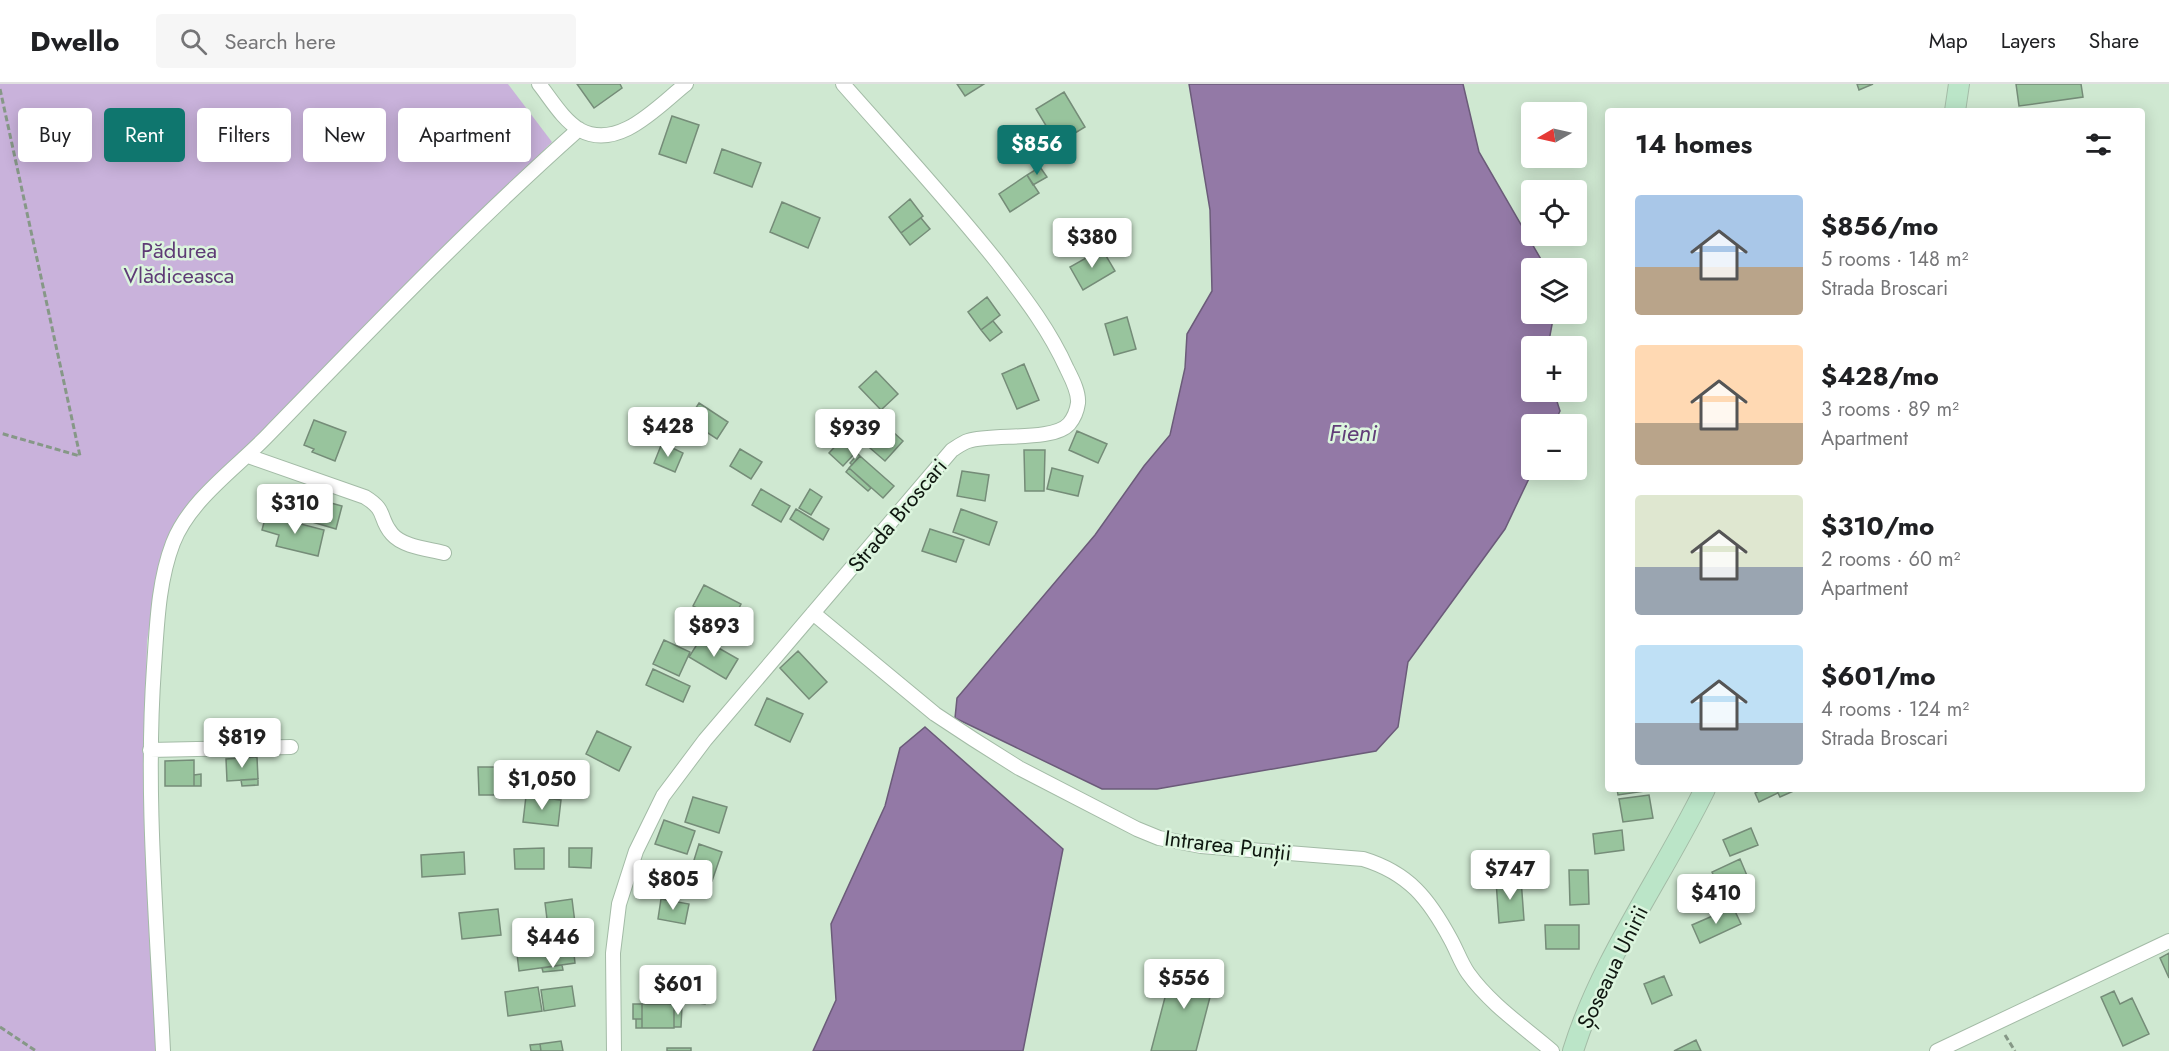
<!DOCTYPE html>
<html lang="en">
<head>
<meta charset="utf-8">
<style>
	:root { --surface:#fff; --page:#f6f6f6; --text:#202124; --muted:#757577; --line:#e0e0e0; --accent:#0f766e }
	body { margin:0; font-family:Jost,sans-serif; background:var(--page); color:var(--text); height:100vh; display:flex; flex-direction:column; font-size:22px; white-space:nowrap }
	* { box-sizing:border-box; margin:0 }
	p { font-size:20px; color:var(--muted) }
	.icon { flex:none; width:33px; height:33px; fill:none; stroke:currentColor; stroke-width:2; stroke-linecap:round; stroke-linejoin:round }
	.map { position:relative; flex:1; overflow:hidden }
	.sheet { position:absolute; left:1605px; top:24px; width:540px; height:684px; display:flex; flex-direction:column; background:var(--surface); border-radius:6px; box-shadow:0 3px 15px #0003 }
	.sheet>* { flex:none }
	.guide { position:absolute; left:18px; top:24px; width:570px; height:54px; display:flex; gap:12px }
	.needle { width:39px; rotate:261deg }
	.buttons { position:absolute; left:1521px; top:18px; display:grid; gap:12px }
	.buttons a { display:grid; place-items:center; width:66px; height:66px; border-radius:6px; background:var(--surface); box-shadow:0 3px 15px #0003; font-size:30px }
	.price { position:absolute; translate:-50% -51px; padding:0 14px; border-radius:6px; background:#fff; color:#222; font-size:20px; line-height:39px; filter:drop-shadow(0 2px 3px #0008) }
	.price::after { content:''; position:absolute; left:50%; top:36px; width:18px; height:14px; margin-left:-9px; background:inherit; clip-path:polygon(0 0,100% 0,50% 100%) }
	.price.current { background:var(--accent); color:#fff }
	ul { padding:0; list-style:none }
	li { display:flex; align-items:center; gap:18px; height:150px; padding:0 30px }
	li span { display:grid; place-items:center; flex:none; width:168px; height:120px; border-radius:6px; color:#555 }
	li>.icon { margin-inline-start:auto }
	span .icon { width:72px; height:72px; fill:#fffc; stroke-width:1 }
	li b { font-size:26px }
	h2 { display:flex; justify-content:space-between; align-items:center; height:72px; padding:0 30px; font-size:26px }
	.tag { padding:0 21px; border-radius:6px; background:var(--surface); box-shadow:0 3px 15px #0003; font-size:21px; line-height:54px }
	.tag.current { background:var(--accent); color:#fff }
	header { display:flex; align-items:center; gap:36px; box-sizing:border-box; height:84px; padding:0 30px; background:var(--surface); border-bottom:2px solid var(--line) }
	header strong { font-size:28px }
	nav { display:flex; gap:33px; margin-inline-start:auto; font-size:21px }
	.search { width:420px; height:54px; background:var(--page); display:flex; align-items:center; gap:15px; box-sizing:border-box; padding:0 21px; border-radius:6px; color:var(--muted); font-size:22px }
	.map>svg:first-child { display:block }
</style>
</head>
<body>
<header>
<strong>Dwello</strong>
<div class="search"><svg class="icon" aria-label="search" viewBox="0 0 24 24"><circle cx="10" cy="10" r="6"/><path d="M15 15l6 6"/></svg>Search here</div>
<nav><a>Map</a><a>Layers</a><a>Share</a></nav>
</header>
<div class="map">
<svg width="2169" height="967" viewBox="0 0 2169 967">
	<rect width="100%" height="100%" fill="#cfe8d1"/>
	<path fill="#c9b2db" d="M0,0H508L552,58L182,430L159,484L147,557L144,683L158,967H0Z"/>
	<path fill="#9379a6" stroke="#6b5b79" stroke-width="1.5" d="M1189,0H1463L1479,68L1546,184H1532V230H1554L1548,262H1532V308H1554L1560,327L1554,340H1532L1533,386L1505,445L1408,578L1398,643L1376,667L1157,705H1102L955,634L957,614L1095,451L1144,382L1170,351L1185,284L1187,250L1212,207L1210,126Z
		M925,643L1063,765L1023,967H813L836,916L831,840L885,722L900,664Z"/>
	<path fill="#98c49d" stroke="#758c78" stroke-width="1.5" d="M577,0H620L622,4L594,24Z
		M957,0H984L965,12Z
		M1857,0H1873L1859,6Z
		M2016,0H2081L2083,13L2019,22Z
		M1064,8L1085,43L1057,60L1036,25Z
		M672,32L699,41L686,79L659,70Z
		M722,65L761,79L752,103L714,89Z
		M1040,83L1047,93L1033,101L1027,91Z
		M1027,91L1039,109L1010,128L999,110Z
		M910,115L923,132L901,149L889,133Z
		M782,118L820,134L808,164L770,148Z
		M921,134L930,145L910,161L901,149Z
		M1102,165L1115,187L1083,206L1070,183Z
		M987,213L1000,231L981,246L968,228Z
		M1127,233L1136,265L1114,271L1105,240Z
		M993,237L1002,248L990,257L981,246Z
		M1024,280L1039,316L1017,325L1002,290Z
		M876,287L898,310L881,326L859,303Z
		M699,319L728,338L717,355L688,336Z
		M314,336L346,348L335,377L312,368L314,365L304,361Z
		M881,337L903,357L885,377L863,358Z
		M1077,347L1107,360L1098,379L1069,366Z
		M842,355L856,368L843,382L829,369Z
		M662,359L683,369L675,388L654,379Z
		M740,365L762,378L751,395L730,382Z
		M1024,366H1045L1044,407H1025Z
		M858,370L860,372L852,381L850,379Z
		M860,372L894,402L883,414L849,384Z
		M849,384L871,404L868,407L846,388Z
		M1052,384L1083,392L1078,412L1047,405Z
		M962,387L989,391L985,417L957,412Z
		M761,405L790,422L781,438L752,421Z
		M810,405L822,413L811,431L799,424Z
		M291,408L342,422L336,445L285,430Z
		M796,425L829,445L823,456L790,435Z
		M961,425L997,438L989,461L953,448Z
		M266,431L324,446L318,472L276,462L279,451L262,446Z
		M930,445L964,456L956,478L922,467Z
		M704,501L741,520L730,542L693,522Z
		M701,554L738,575L726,595L689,573Z
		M664,556L690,568L679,592L653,580Z
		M798,567L827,598L809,615L780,584Z
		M653,585L690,602L683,618L646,601Z
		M767,614L803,630L790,658L755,641Z
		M597,647L631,663L619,687L586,670Z
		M257,673L258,695L227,697L226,675Z
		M194,676V702H165V677Z
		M478,683H510V711H479Z
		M201,690V702H194V691Z
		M258,695V701L242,702L241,696Z
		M1617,705H1651V706L1618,711Z
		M1763,705H1776L1778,709L1759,718L1755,709Z
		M1776,705H1798L1780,713Z
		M1649,711L1653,734L1623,738L1619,715Z
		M526,712L561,716L558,742L523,738Z
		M693,713L727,723L719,749L685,738Z
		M664,736L695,747L687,770L655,760Z
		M1751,744L1758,761L1730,772L1723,756Z
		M1622,746L1624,766L1595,770L1593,750Z
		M699,760L722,768L712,797L690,789Z
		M544,764V785H515L514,765Z
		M569,764H592L591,784L569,783Z
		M464,768L465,790L422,793L421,771Z
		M1740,775L1751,801L1723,813L1712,788Z
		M1569,786H1588L1589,820L1570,821Z
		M1521,795L1524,836L1499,839L1496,797Z
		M572,815L575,839L548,843L545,819Z
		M661,815L689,820L685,840L658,835Z
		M1733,823L1741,840L1700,859L1692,841Z
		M498,825L501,851L462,855L459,829Z
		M1545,841H1579V865H1546Z
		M573,861L575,879L519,887L517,870Z
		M2169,869V894L2160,874Z
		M1174,879L1216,890L1196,967H1151Z
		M562,881L563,886L543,888L542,884Z
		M681,888L709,892L705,920L677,916Z
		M1664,892L1672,911L1652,920L1644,900Z
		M572,902L575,922L544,927L541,906Z
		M538,903L542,927L508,932L505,908Z
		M2114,907L2120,920L2132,914L2149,950L2123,962L2101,913Z
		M633,920H642V935H633Z
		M642,920H674V944H642Z
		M674,921L682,922L681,943H674Z
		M636,935H642V944H636Z
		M1696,956L1701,967H1674Z
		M561,957L563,967H541L540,960Z
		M540,960L541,967H531L530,961Z
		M667,964H691V967H667Z"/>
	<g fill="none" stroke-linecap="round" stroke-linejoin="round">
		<g stroke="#a3bba6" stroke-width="16">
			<path id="minor" d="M539,0C551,15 563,36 580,46C619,67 658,22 686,0
				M248,372L365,413C388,427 378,434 392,450C403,463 429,465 444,469
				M813,529L935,630L973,655L1019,684L1137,745L1159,754L1201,762L1363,775C1409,789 1429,815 1451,856C1457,867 1461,879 1468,889C1490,920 1524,943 1552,967
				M150,666L291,663
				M163,967C157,839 145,711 154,583C157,542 158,498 173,459C190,415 238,383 270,349C371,245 471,141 579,45
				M614,967L613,869L619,820L636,767L663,712L705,656L952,366C957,363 962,359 968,357C992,349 1053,358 1069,340C1074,334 1077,326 1078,319C1079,308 1072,295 1067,285C1049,245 1024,213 998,179C949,117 895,59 843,0
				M1937,967L2169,857"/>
		</g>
		<g stroke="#a3bba6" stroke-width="22">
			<path id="secondary" d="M1955,27L1959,0
				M1573,967C1602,874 1662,793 1705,705"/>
		</g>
		<path stroke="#869887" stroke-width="3" stroke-dasharray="6 3" stroke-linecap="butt" d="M0,5L80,372L0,349
			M0,943L36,967
			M2005,951L2015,967"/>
		<use href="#minor" stroke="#fff" stroke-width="14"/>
		<use href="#secondary" stroke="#bbe5c8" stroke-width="20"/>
	</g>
	<g text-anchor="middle" stroke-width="5" stroke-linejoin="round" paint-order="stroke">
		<g font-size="22" fill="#5f3b76" stroke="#dcf5de">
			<text x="179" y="174">Pădurea<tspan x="179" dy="25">Vlădiceasca</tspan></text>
		</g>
		<g font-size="22" fill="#0e160f" stroke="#dcf5de">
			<text transform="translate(897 431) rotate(-50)" y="8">Strada Broscari</text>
			<text transform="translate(1228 761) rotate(7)" y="8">Intrarea Punții</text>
			<text transform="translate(1612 883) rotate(-64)" y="8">Șoseaua Unirii</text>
		</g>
		<g font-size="24" font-style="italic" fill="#613d78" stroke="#dcf5de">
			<text x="1353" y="357">Fieni</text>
		</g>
	</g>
</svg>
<div class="buttons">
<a><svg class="needle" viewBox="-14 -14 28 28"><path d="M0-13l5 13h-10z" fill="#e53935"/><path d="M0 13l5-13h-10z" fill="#757577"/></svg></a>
<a><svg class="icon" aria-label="locate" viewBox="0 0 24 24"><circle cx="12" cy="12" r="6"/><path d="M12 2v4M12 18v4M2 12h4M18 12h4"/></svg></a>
<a><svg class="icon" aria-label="layers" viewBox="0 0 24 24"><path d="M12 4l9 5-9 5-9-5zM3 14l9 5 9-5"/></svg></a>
<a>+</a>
<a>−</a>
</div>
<b class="price current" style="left:1037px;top:92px">$856</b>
<b class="price" style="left:1092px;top:185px">$380</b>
<b class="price" style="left:668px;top:374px">$428</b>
<b class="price" style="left:855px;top:376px">$939</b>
<b class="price" style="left:295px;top:451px">$310</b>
<b class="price" style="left:714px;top:574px">$893</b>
<b class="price" style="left:242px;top:685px">$819</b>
<b class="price" style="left:542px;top:727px">$1,050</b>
<b class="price" style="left:1510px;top:817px">$747</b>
<b class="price" style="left:673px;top:827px">$805</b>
<b class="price" style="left:1716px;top:841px">$410</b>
<b class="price" style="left:553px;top:885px">$446</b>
<b class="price" style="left:1184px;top:926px">$556</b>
<b class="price" style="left:678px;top:932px">$601</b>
<div class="guide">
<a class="tag">Buy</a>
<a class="tag current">Rent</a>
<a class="tag">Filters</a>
<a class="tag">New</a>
<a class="tag">Apartment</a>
</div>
<section class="sheet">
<h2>14 homes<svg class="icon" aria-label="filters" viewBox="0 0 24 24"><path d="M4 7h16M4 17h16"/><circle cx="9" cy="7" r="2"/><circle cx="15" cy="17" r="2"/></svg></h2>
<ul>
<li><span style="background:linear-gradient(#a9c7e8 60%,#b9a48a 0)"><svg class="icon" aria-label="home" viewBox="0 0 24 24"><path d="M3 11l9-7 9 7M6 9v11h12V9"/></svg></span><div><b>$856/mo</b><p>5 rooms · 148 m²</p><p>Strada Broscari</p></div></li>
<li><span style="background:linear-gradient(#ffd9b3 65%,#b9a48a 0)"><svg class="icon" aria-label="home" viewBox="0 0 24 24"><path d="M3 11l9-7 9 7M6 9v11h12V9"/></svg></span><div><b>$428/mo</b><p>3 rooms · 89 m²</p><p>Apartment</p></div></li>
<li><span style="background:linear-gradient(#dfe7d0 60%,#9aa5b1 0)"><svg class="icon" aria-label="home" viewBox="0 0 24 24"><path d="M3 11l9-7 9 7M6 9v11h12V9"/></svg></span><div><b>$310/mo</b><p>2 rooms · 60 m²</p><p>Apartment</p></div></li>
<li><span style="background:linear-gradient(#bfe0f5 65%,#9aa5b1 0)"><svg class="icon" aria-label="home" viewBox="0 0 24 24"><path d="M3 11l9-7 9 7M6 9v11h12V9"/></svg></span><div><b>$601/mo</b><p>4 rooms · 124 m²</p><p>Strada Broscari</p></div></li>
</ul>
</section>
</div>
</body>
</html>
